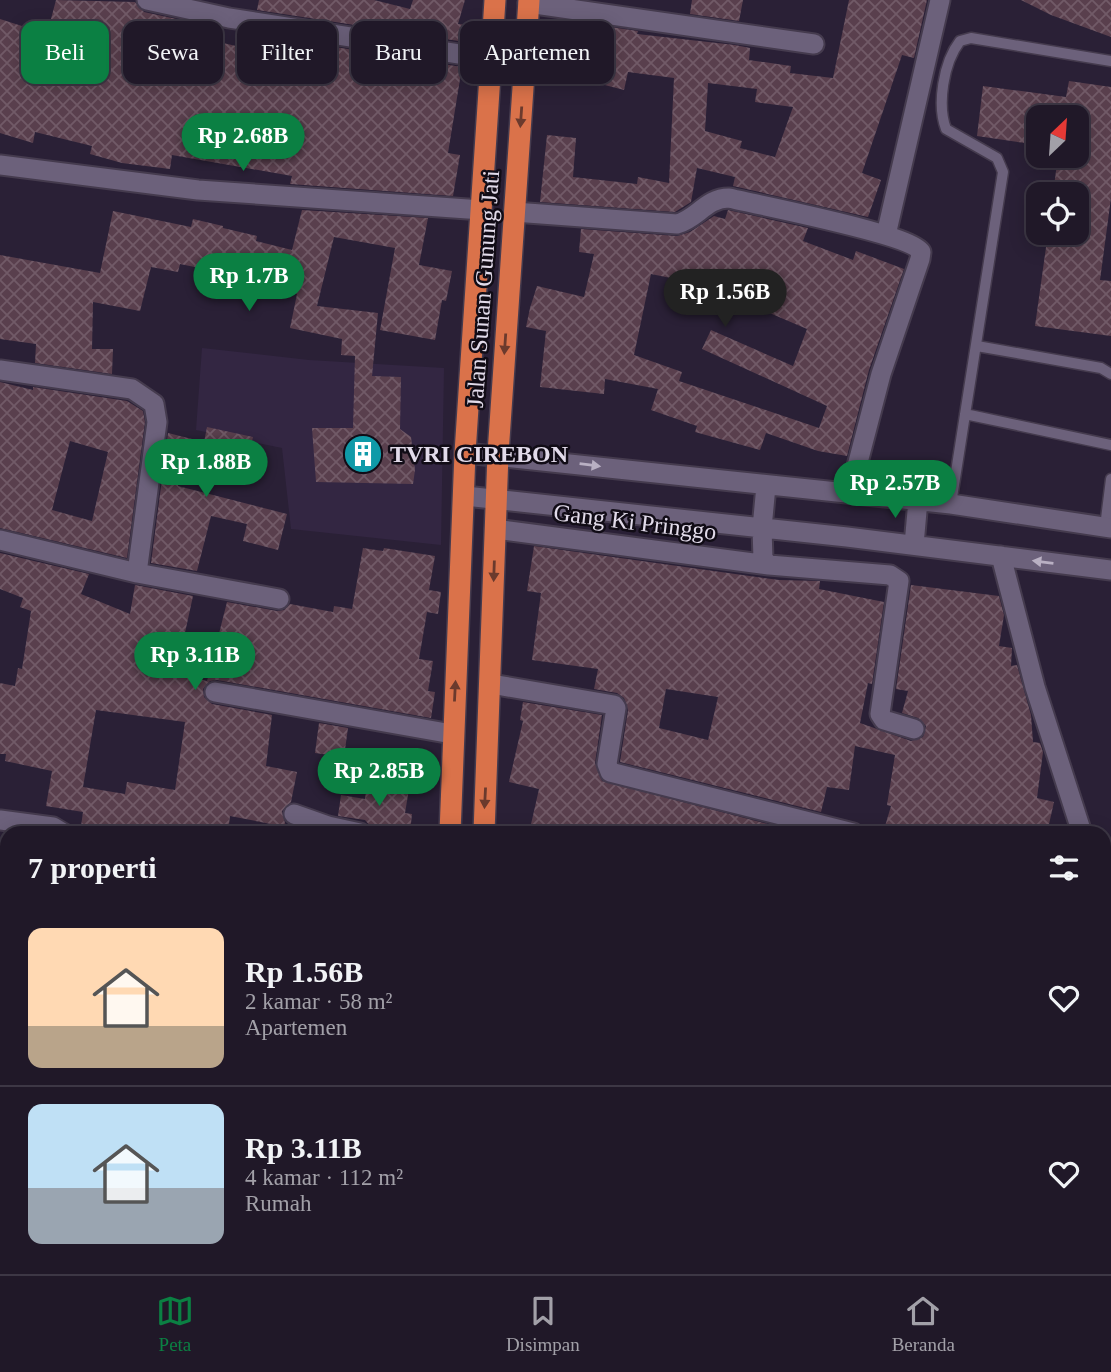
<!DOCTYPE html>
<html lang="id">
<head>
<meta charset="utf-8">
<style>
	:root { --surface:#201828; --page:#282130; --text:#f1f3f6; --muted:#a2a0a8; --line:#3d3745; --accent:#0b8043 }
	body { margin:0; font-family:Georgia,serif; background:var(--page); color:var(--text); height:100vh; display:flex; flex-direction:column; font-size:26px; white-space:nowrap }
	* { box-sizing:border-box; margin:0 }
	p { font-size:23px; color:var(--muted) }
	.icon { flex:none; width:38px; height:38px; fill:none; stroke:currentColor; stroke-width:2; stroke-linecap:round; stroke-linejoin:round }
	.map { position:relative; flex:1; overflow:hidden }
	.panel { position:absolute; left:0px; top:826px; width:1111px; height:448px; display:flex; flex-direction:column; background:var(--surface); border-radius:21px 21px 0 0; box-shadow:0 4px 18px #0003,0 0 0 2px var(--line) }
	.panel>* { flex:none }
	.banner { position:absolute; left:21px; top:21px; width:700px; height:63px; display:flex; gap:14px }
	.needle { width:46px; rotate:25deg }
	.tools { position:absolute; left:1026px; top:105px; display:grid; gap:14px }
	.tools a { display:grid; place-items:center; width:63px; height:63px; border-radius:14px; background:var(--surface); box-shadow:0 4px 18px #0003,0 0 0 2px var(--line); font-size:35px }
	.price { position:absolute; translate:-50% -60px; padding:0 16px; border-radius:24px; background:var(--accent); color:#fff; font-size:23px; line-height:46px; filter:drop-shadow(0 2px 4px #0008) }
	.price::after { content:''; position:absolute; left:50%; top:42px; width:21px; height:16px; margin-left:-10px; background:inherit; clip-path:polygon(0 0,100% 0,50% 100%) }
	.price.selected { background:#222; color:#fff }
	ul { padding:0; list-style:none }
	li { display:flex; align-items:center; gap:21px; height:175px; padding:0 28px }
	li+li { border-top:2px solid var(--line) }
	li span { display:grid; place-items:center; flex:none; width:196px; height:140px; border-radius:14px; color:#555 }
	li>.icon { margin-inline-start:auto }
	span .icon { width:84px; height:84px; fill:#fffc; stroke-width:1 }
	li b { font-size:30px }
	h2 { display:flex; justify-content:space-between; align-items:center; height:84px; padding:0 28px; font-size:30px }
	.pill { padding:0 24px; border-radius:14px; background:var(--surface); box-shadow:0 4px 18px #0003,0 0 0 2px var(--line); font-size:24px; line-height:63px }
	.pill.selected { background:var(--accent); color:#fff }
	.tab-bar { display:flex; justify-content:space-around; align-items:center; height:98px; border-top:2px solid var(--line); background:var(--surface); font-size:19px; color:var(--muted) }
	.tab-bar a { display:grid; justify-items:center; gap:4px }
	.tab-bar .selected { color:var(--accent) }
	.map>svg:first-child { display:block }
</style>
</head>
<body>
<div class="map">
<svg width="1111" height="1274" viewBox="0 0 1111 1274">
	<defs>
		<pattern id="building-cross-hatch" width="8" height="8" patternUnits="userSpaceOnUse" patternTransform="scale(1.75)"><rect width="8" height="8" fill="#593f4d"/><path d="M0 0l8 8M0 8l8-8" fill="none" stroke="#715a67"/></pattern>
	</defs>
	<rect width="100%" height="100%" fill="#2a2036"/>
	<path fill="#332642" d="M202,348L309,360L444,368L441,545L291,529L282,448L196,430Z"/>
	<path fill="url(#building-cross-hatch)" fill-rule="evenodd" d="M56,0L135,2L144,12L209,26L206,39L249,49L252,34L462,67L448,153L460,155L453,196L290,184L292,176L172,155L170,169L122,163L90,154L92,146L35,132L33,143L0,133V19L47,34Z
		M259,0H374L410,9L413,0H465L458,24L468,25L465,42L257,10Z
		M692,0H743L739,21L690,14Z
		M849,0H927L914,58L902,55L862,173L881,180L868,217L733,186L735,177L697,168L691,202L675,212L540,202L547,135L576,138L573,177L637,184L638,177L669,183L674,78L628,72L624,90L570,76L583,23L638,31L637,34L735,45L750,48L749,60L791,66L790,73L833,78ZM708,83L757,89L755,102L793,107L775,157L740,148L742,141L705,131Z
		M1021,0H1111V37L1051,15Z
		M1069,81L1111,87V198L1100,280L1111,281V336L1035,326L1048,233H1076V194H1053L1058,156H1076V117H1038V145L977,136L983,86L1066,97Z
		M302,210L428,218L419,265L452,271L446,301L442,300L435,340L380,330L395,248L334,237L317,306L378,313L372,376L401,377L400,429L411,437L415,470L413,484L316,482L312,428H353L355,356L341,355L342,339L290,328L297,294L283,290L284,285L255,278L256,274L215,265L214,271L180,264L178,272L151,267L140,311L93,302L92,349H113L112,374L35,363L36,344L0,339V255L100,273L113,211L191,227L193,219L223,226V228L257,236L256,241L292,250Z
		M728,210L808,228L803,241L853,260L856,251L904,269L869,370L847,456L818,451L766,433L760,450L695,432L697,426L651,410L658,389L605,379L604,394L540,387L546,331L526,327L530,308L537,286L584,297L594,254L579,252L581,229L677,236L690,232L714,216L725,219ZM651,274L715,287L708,302L730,312L735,298L807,329L793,366L711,330L702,349L827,406L819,428L679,381L682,372L634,355Z
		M0,382L33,390V387L127,401L143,411L145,422L127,558L0,528ZM70,441L108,452L92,521L52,510Z
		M207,427L253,437L243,480L179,479L178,486L287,514L278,550L243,541L247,524L211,516L197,571L151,563L168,433L204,442Z
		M534,546L779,580L820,581L819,589L884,602L872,684L868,683L860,723L911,741L923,737L926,726L918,718L902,713L908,691L896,689L911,585L999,596L1004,615L999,646L1012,648L1011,666L1017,665L1031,715L1033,742L1040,743L1043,752L1037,798L1054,802L1047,833H883L891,806L887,805L895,755L855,746L849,790L827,787L821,812L620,762L628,710L624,698L617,693L594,689L598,669L532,660L541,593L527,591ZM666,689L718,697L708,740L659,728Z
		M363,548L383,551L384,548L435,556L429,590L441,592L438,614L427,612L419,659L433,661L428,691L435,692L431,718L217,680L210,681L203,689L204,697L212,704L272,715L266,766L297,772L291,802L282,811L286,827L230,816L228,833H80L83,812L46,806L52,771L5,761L6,754H0V683L15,686L18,668L22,669L31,611L20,607L23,598L0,589V553L89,574L81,594L130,614L135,585L193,596L176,674L207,681L227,602L277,611L284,610L290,604L333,612L334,606L352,609ZM96,710L185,722L175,790L127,782L125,794L83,787Z
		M523,702L602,715L595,763L602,781L768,824L766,833H529L539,789L509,782L523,721L520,720Z
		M319,723L348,728L344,757L315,753Z
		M367,782L409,789L405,813L412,814L410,833L371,827L365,820L338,816L341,795L365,799Z"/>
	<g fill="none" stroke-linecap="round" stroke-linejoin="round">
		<g stroke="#453b4e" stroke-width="13">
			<path id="lane" d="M977,346L1101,368L1111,374
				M965,414L1111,445
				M951,504L1003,172L997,158L946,129C937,105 943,63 960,41L971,38L1111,61
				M1105,527L1111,479"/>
		</g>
		<g stroke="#453b4e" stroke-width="23">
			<path id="street" d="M147,0L229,18L491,59
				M528,3L814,44
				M0,165L198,190L482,210
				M514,212L677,224C697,219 706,198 729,198C758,205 910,234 921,252L920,259L881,374L850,493
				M886,235L940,0
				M0,370L132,389L154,404L157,422L137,573
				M465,453L951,504L1111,528
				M766,486L762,528L763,559L769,565L890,575L899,581L880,714L884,720L914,729
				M465,496L847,537L1111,570
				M495,529L769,565
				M0,540L137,573L279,599
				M914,545L918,500
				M1001,556L1035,687L1082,833
				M491,684L614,705L616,708L607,764L610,772L853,833
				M215,692L452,734
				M294,814L328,826L360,833
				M0,820L53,827L63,833
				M1104,909L1111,950
				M1104,1039L1111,1005
				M0,1076L7,1077
				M0,1236L7,1206
				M321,1267L379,1274
				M710,1267L728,1274
				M804,1274L806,1267
				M1061,1274L1062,1267"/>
		</g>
		<g stroke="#453b4e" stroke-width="24">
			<path id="highway" d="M450,833L465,453L495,0
				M484,833L498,454L529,0
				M430,1274V1267
				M462,1274V1267"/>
		</g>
		<use href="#lane" stroke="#6c617b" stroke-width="10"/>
		<use href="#street" stroke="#6c617b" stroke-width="19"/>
		<use href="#highway" stroke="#da724a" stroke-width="21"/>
	</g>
	<defs><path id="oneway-solid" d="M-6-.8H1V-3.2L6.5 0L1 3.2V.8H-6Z" transform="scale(1.75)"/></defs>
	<g fill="#6b3a2d">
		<use href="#oneway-solid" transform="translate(521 117) rotate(94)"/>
		<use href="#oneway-solid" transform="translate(505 344) rotate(94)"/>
		<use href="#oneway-solid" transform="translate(494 571) rotate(92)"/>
		<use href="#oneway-solid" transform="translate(455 691) rotate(-87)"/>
		<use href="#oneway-solid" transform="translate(485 798) rotate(93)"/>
	</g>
	<g fill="#b9b0c3">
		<use href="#oneway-solid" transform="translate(590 465) rotate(7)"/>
		<use href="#oneway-solid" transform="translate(1043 562) rotate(-173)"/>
	</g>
	<defs>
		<g id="building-disc" transform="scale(2.0125)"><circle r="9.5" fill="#0f9aa8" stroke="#110c16"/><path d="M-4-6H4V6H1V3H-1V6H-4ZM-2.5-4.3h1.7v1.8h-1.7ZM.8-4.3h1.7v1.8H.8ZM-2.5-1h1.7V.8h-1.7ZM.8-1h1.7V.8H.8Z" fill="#fff"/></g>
	</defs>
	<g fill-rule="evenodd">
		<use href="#building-disc" x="363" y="454"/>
	</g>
	<g text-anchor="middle" stroke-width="5" stroke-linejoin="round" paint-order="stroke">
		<g font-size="24" fill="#e2dbea" stroke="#110c16">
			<text transform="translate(483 289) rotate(-86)" y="8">Jalan Sunan Gunung Jati</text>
			<text transform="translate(635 522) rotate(7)" y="8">Gang Ki Pringgo</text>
		</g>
		<g font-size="24" font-weight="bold" fill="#e2dbea" stroke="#110c16" text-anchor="start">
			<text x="390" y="462">TVRI CIREBON</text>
		</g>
	</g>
</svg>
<div class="tools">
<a><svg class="needle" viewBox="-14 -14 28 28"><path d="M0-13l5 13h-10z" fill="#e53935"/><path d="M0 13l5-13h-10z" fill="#a2a0a8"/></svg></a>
<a><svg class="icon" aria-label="locate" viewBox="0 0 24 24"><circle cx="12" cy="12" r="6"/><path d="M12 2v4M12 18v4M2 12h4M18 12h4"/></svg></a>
</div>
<b class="price" style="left:243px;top:173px">Rp 2.68B</b>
<b class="price" style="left:249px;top:313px">Rp 1.7B</b>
<b class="price selected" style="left:725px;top:329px">Rp 1.56B</b>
<b class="price" style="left:206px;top:499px">Rp 1.88B</b>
<b class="price" style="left:895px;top:520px">Rp 2.57B</b>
<b class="price" style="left:195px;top:692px">Rp 3.11B</b>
<b class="price" style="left:379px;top:808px">Rp 2.85B</b>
<div class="banner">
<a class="pill selected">Beli</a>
<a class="pill">Sewa</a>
<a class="pill">Filter</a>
<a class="pill">Baru</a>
<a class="pill">Apartemen</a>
</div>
<section class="panel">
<h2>7 properti<svg class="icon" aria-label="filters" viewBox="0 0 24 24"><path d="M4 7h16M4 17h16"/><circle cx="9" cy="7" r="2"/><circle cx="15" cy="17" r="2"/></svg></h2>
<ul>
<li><span style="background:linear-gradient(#ffd9b3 70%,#b9a48a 0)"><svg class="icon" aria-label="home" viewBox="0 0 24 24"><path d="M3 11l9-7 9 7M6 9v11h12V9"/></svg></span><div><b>Rp 1.56B</b><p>2 kamar · 58 m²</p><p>Apartemen</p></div><svg class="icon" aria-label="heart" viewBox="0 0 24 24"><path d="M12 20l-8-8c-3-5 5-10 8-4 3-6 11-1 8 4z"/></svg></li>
<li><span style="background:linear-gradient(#bfe0f5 60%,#9aa5b1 0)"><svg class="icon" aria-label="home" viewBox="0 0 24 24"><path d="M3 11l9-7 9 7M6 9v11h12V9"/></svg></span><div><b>Rp 3.11B</b><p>4 kamar · 112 m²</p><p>Rumah</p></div><svg class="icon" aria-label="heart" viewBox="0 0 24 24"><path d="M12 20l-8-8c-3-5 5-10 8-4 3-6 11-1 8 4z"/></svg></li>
</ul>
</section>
</div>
<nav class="tab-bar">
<a class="selected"><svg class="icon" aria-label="map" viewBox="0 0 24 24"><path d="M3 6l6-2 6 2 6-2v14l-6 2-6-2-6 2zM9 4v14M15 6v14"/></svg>Peta</a>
<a><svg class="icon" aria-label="saved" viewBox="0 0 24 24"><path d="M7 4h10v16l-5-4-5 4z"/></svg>Disimpan</a>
<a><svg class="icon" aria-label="home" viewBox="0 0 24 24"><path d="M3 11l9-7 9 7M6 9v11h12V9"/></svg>Beranda</a>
</nav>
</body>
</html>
